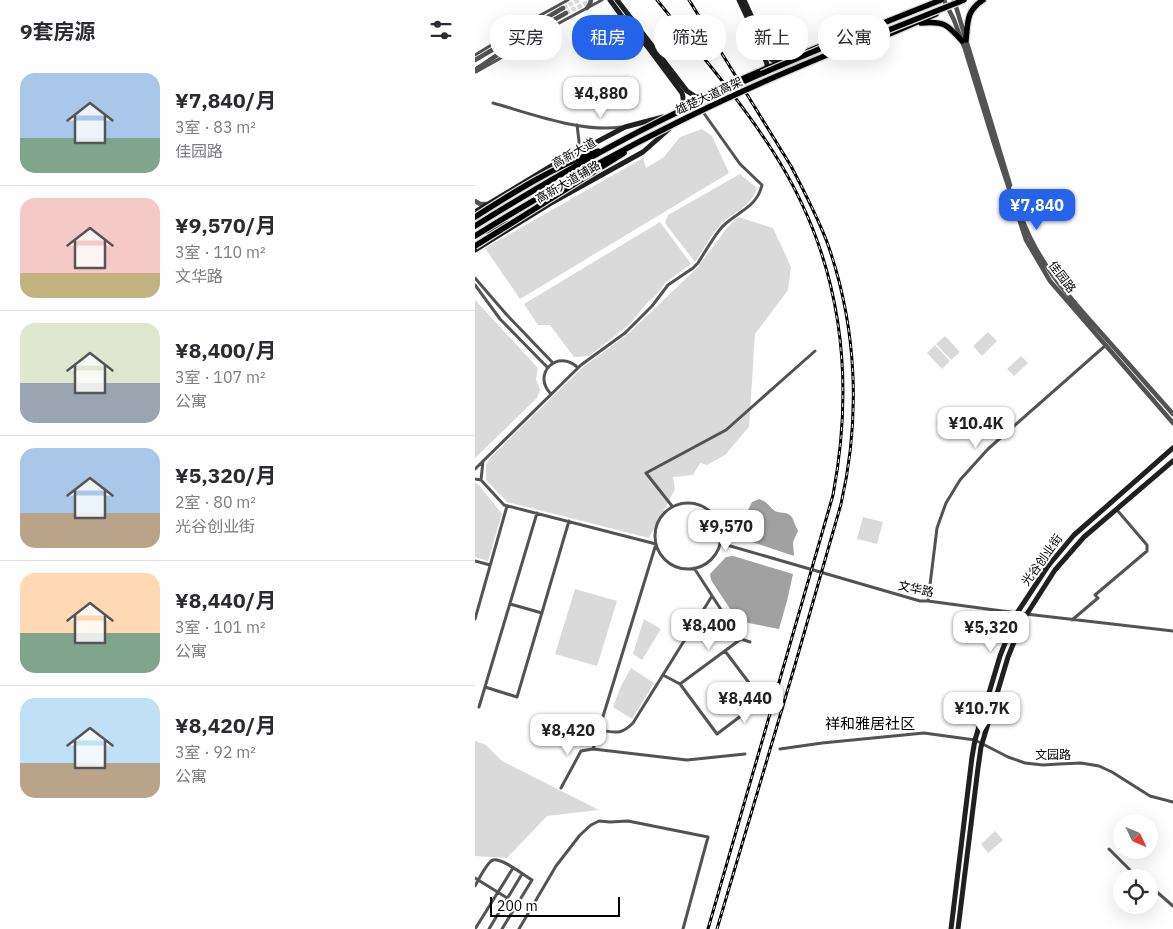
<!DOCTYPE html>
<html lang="zh">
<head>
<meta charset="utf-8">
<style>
	:root { --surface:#fff; --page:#f7f7f7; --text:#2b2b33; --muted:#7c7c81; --line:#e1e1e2; --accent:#2563eb }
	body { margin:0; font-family:"IBM Plex Sans","Noto Sans SC",sans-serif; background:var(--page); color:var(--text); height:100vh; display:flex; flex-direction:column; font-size:19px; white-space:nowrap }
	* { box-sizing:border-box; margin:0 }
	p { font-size:16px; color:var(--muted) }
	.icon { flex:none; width:28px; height:28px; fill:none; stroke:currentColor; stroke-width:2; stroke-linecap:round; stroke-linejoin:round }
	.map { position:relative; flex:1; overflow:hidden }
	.panel { display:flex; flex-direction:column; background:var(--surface); width:475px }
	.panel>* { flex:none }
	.guide { position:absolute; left:15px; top:15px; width:475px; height:45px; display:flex; gap:10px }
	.needle { width:32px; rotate:134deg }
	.tools { position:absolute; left:638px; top:814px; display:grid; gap:10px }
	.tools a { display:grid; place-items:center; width:45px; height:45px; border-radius:50%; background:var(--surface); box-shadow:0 5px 20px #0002; font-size:25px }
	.scale { position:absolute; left:15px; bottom:12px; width:130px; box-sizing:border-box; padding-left:5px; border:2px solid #000; border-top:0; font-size:14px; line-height:18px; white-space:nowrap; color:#000; -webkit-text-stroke:4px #fff; paint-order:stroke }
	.price { position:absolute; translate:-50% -42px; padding:0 11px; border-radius:10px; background:#fff; color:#222; font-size:16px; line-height:32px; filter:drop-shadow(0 1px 2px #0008) }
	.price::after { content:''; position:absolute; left:50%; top:30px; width:15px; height:11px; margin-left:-8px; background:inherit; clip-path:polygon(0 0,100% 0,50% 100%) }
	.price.selected { background:var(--accent); color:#fff }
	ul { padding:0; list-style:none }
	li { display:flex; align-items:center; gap:15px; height:125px; padding:0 20px }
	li+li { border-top:1px solid var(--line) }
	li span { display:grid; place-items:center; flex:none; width:140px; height:100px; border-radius:15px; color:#555 }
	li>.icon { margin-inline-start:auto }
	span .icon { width:60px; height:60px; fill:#fffc; stroke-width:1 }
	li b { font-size:21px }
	h2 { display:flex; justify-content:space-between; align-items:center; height:60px; padding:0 20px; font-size:21px }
	.pill { padding:0 18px; border-radius:20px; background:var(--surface); box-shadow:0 5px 20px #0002; font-size:18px; line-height:45px }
	.pill.selected { background:var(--accent); color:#fff }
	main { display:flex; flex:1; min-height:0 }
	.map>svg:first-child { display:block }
</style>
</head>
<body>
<main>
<section class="panel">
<h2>9套房源<svg class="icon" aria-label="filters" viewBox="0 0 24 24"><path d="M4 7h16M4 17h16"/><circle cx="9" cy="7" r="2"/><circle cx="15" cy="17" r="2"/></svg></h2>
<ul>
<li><span style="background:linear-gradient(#a9c7e8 65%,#7fa58c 0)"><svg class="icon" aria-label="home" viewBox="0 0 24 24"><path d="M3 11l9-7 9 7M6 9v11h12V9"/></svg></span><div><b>¥7,840/月</b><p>3室 · 83 m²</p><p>佳园路</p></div></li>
<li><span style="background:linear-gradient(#f6c9c9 75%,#c2b280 0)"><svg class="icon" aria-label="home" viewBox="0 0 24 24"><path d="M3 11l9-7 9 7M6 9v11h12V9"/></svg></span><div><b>¥9,570/月</b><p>3室 · 110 m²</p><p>文华路</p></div></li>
<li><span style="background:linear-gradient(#dfe7d0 60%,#9aa5b1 0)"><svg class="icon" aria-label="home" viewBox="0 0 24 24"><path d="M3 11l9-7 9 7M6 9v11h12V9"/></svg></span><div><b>¥8,400/月</b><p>3室 · 107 m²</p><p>公寓</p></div></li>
<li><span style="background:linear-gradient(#a9c7e8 65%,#b9a48a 0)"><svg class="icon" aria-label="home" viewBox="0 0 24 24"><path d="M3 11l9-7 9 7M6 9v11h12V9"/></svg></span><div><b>¥5,320/月</b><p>2室 · 80 m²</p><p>光谷创业街</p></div></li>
<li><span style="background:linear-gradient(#ffd9b3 60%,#7fa58c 0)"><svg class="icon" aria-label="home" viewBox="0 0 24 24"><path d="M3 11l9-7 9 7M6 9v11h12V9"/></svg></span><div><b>¥8,440/月</b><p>3室 · 101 m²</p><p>公寓</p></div></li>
<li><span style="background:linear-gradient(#bfe0f5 65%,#b9a48a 0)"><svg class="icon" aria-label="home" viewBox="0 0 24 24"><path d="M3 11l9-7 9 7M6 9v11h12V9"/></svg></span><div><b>¥8,420/月</b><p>3室 · 92 m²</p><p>公寓</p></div></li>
</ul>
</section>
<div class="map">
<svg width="698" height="929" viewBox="0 0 698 929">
	<rect width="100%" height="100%" fill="#fff"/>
	<path fill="#dadada" d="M227,129L237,136L254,173L45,299L10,248L168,158L171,168L189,157L205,137Z
		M265,174L282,188C275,208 261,210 247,223C239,231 227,251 220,262L190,223L193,215Z
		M263,217L298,228L316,267L313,290L280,334L274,427L250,455L232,465L225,463L218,475L198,477L200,489L174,538L32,502L11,480V465L16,457L107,368L153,334L222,268L252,228Z
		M185,222L216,264L191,282L181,295L172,303L154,325L114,356L99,357L75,325H63L49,304Z
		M0,300L63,368L61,379L65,390L62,398L0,458Z
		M513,332L522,341L507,356L498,346Z
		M470,336L485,352L476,360L461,344Z
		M460,345L475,361L467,369L452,353Z
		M546,356L553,363L539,376L532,369Z
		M0,483L4,485L27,514L13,561L0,557Z
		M388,517L408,522L402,544L382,539Z
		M100,589L142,601L122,666L80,654Z
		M169,619L186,629L167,660L158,654Z
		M156,668L179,683L157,719L138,707L146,686Z
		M0,741L11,745L27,761L124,810L72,816L32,858L0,856Z
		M520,831L528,840L513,853L506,844Z"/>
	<path fill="#a1a1a1" d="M284,499C292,501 294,507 300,511C305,514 311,511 316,516C319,520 320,526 323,531L318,542L319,556L268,539L264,535L261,529L263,524L270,516L277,502Z
		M258,556L318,574L312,601L304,629L263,621L236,580L235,574L251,557Z"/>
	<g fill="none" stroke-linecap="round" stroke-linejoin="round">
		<path stroke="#d9d9d9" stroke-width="4.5" stroke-dasharray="4.5 2" stroke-linecap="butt" d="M88,8L104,0
			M91,13L117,0"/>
		<g stroke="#dbdbdb" stroke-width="8">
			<path id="primary" d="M446,23C469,21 472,24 487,41
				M491,40C493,22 491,11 508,0
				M391,42L412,35L461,14
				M283,72L358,41
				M13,231L32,224"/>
		</g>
		<path stroke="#535353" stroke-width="3" d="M0,55L64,16L93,0
			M1,72L24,59L73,29L127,0
			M18,103C57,114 107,133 147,127
			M102,125L104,141L103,151
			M0,278L31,314L78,363
			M0,285L25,319L73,368
			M76,394C56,374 83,348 103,368
			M0,469L106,365L150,333L177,306L193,285L218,268L223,263C230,252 239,236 247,227C261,212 282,208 287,185L265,164L228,112
			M0,479L6,480L29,505L181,544L118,749L212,760L270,754
			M6,480L8,461
			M180 536a33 33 0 1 1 66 0a33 33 0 1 1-66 0Z
			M197,506L171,473L251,430L340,351
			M245,543L445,601H453L542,613L698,631
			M0,561L15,565
			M219,568L256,625L261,622
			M453,601L462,528L471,503L485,480L513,449L631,345
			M35,604L67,613
			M0,619L32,506
			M597,620L623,598L620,595L672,551V545L642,510
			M188,675L205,684L266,639L275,642
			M205,684L242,734L287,700L250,651
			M10,687L42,697L94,521
			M4,707L62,513
			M124,730C140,732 145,736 158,723L237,596
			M305,749L347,743L449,733L500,740L533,757L550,763L568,765L584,764L606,763L624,766L637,772L675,796L698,802
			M86,788L106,751L118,749
			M634,849L663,878
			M0,878L42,904
			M674,885L698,906
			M0,886C4,879 12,862 18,860C26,857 50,876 57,880L27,929
			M0,929L38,868
			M14,929L47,874
			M44,929L81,866L105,835L116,825L124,821L135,822L153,821L233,837L208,929"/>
		<path stroke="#535353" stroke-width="4.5" d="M469,0L479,20L490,49L519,143L551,240L575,281L698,423
			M479,0L535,185
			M112,8L115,4L116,0
			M0,60L88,8
			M0,70L52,35L91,13
			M0,201L5,204H12
			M546,216C563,264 596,299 629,336C652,362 675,388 698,414"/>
		<path stroke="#202020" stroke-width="5" d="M135,0L154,26L172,46L207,93C209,99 209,103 206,108
			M142,0L212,91L221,97H229
			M264,0L285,45L292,64V68
			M269,0L296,59L303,63
			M0,212L78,165L150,127L188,117
			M0,250L76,203L168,152L194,129
			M476,929L497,757L500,740L525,656L542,613L573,566L599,535L698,448
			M483,929L503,768L506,747L533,657L548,620L580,570L609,537L698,461"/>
		<use href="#primary" stroke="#000" stroke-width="5.5"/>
		<g stroke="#000" stroke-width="3">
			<path id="rail" d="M182,0C221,49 263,97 297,150C365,255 381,373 358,495L233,929
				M214,0L316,166C329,191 342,216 352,242C382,326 386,417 366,504L320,665L242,929"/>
		</g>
		<use href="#rail" stroke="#fff" stroke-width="1" stroke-dasharray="4" stroke-linecap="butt"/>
		<g stroke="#dbdbdb" stroke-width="8" stroke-linecap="butt">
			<path id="primary-bridge" d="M260,82L283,72"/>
		</g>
		<g stroke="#dbdbdb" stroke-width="8" stroke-linecap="butt">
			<path id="trunk-bridge" d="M0,217C39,192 80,166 123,151
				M0,226C66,185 134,145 205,111C290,70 378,35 466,0
				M0,236C67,194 136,155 207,120C299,74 394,38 489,0
				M0,246L149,153"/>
		</g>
		<use href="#primary-bridge" stroke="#000" stroke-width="5.5"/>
		<use href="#trunk-bridge" stroke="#000" stroke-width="5.5"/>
	</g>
	<g text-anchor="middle" stroke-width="4" stroke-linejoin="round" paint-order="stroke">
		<g font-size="12" fill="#000" stroke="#fff">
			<text transform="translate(234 96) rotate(-25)" y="4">雄楚大道高架</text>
			<text transform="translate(99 153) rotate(-29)" y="4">高新大道</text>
			<text transform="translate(93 182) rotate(-30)" y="4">高新大道辅路</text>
			<text transform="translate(587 277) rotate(53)" y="4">佳园路</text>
			<text transform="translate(567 560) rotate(-54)" y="4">光谷创业街</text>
			<text transform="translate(441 589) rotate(12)" y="4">文华路</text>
			<text x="578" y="759">文园路</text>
		</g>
		<g font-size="15" fill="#000" stroke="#fff">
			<text x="395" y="729">祥和雅居社区</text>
		</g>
	</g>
</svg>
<div class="tools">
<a><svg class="needle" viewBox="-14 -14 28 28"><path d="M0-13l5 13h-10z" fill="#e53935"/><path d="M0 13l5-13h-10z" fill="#7c7c81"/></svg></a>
<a><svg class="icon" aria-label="locate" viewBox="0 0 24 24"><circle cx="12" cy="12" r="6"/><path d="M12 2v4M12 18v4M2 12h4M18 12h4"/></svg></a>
</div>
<div class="scale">200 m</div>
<b class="price" style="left:126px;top:119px">¥4,880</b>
<b class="price selected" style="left:562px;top:231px">¥7,840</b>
<b class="price" style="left:501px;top:449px">¥10.4K</b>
<b class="price" style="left:251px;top:552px">¥9,570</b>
<b class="price" style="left:234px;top:651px">¥8,400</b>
<b class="price" style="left:516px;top:653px">¥5,320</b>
<b class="price" style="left:270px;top:724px">¥8,440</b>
<b class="price" style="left:507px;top:734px">¥10.7K</b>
<b class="price" style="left:93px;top:756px">¥8,420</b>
<div class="guide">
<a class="pill">买房</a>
<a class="pill selected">租房</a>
<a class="pill">筛选</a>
<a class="pill">新上</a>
<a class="pill">公寓</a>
</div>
</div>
</main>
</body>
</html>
